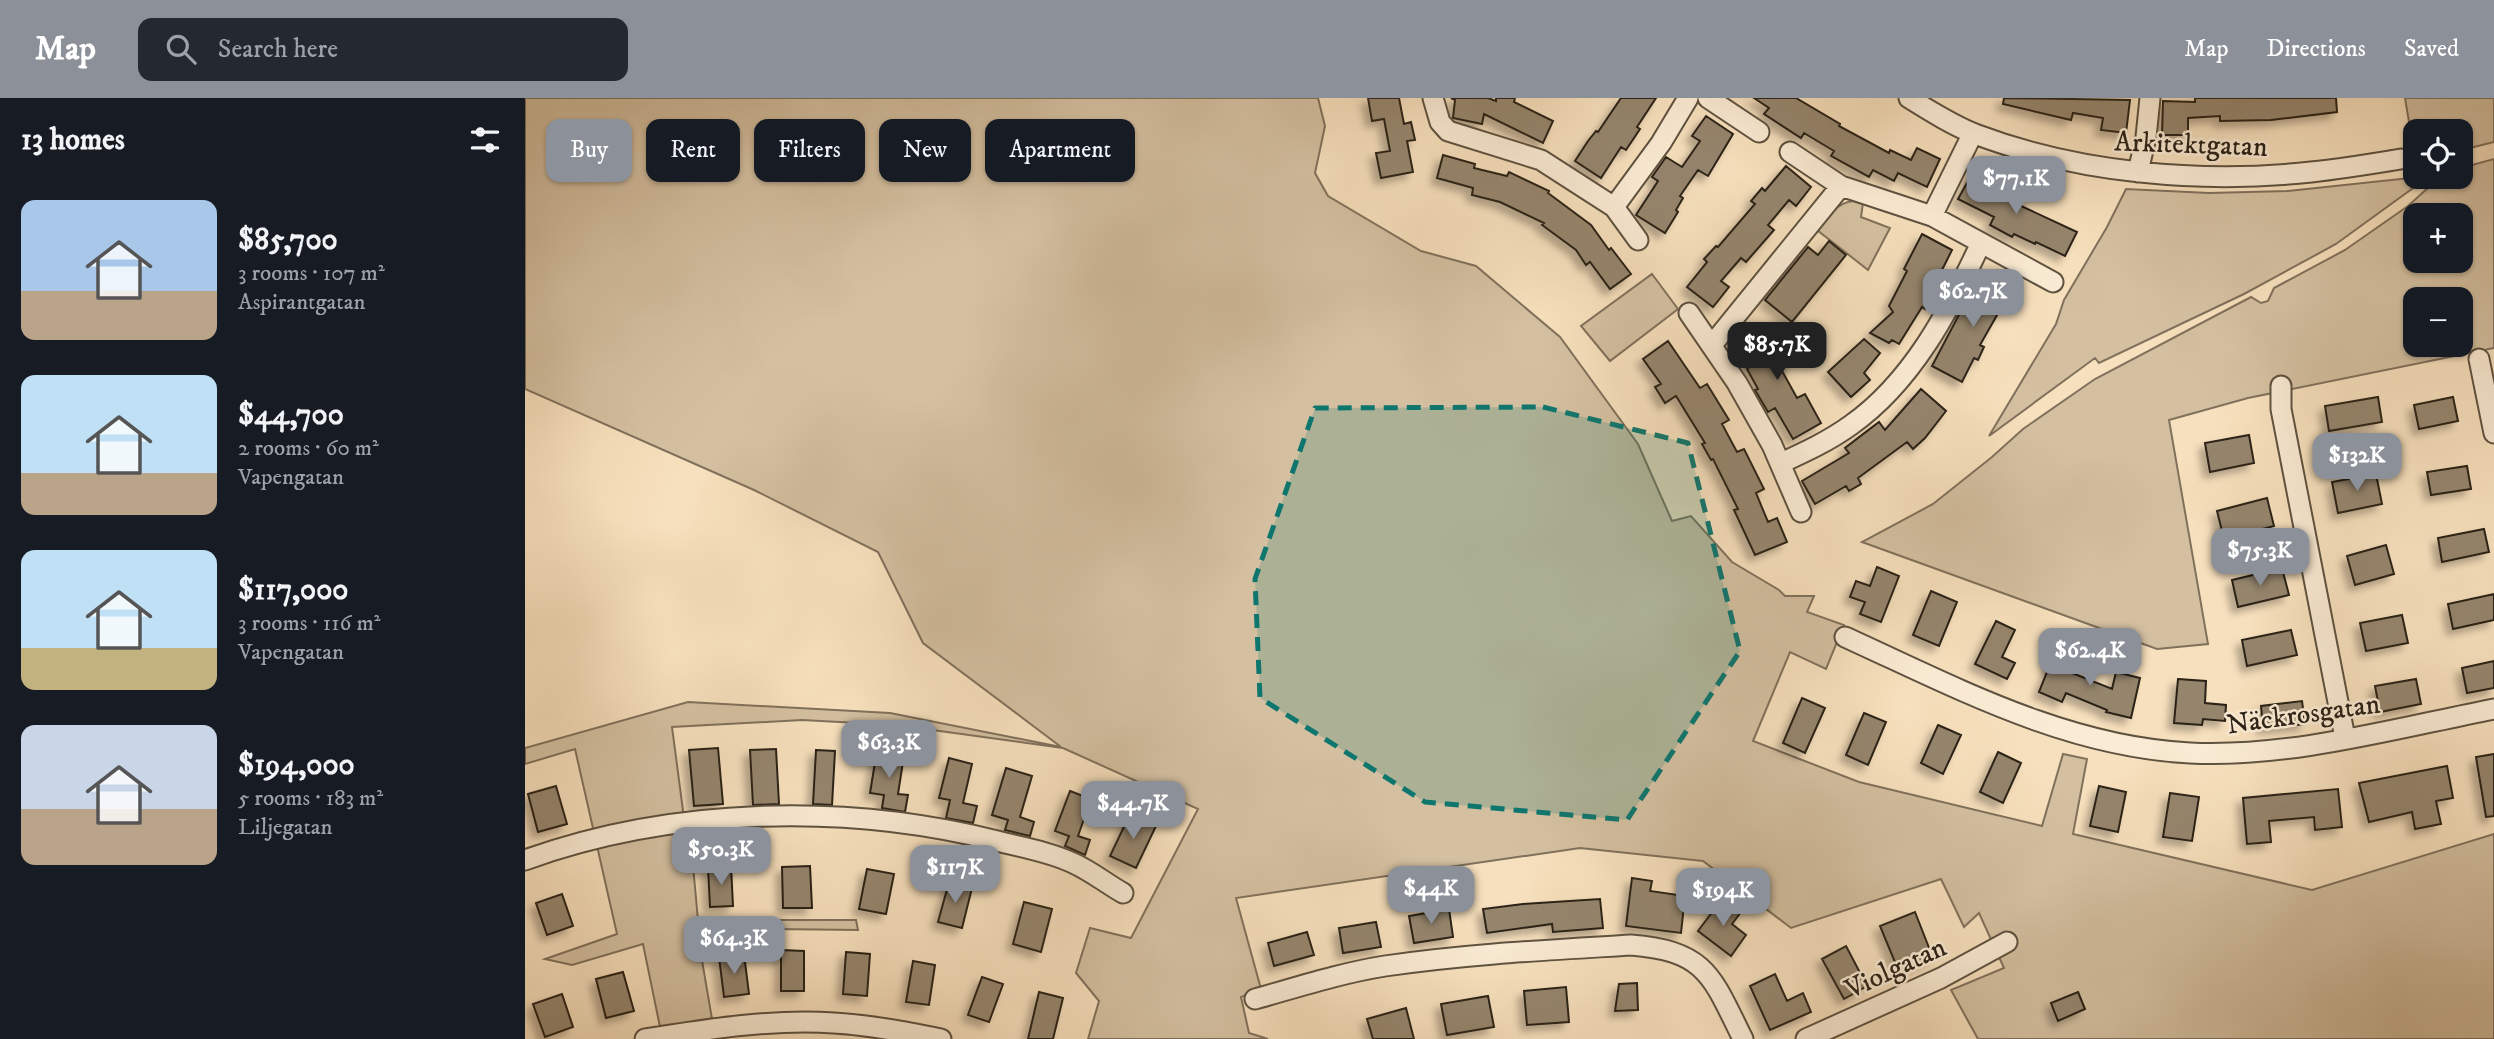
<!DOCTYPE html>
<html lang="en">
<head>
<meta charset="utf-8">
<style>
	:root { --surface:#171b24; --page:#242831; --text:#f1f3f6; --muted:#9ea1a6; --accent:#8c9099 }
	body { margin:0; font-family:"IM FELL DW Pica",serif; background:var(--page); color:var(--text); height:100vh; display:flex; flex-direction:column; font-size:26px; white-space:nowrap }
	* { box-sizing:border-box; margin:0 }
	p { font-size:23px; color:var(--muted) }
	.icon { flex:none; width:38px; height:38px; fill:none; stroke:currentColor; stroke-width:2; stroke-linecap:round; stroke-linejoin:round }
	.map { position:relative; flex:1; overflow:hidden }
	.details { display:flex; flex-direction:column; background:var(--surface); width:525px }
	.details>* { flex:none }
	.hud { position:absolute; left:21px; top:21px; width:665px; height:63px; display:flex; gap:14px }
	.buttons { position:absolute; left:1878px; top:21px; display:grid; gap:14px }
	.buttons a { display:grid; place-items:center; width:70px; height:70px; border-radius:14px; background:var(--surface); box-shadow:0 2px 5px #0004; font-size:35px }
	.price { position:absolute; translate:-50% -60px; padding:0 16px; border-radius:14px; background:var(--accent); color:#fff; font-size:23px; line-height:46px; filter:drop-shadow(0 2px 4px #0008) }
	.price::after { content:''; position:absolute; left:50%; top:42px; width:21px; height:16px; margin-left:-10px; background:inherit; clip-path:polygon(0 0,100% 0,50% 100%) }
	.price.current { background:#222; color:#fff }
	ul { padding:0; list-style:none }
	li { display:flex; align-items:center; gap:21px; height:175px; padding:0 21px }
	li span { display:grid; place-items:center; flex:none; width:196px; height:140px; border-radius:14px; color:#555 }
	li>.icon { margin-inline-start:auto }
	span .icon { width:84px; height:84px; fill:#fffc; stroke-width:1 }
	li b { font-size:30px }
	h2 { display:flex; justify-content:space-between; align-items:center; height:84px; padding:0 21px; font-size:30px }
	.chip { padding:0 24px; border-radius:14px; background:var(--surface); box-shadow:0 2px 5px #0004; font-size:24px; line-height:63px }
	.chip.current { background:var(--accent); color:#fff }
	header { display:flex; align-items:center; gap:42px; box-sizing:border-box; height:98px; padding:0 35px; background:var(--accent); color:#fff }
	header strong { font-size:33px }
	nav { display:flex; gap:38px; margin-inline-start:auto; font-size:24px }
	.search { width:490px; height:63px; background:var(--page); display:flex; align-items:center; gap:18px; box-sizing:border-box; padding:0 24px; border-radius:14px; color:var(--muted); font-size:26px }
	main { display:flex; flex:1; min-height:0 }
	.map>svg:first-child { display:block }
</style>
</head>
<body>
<header>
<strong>Map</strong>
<div class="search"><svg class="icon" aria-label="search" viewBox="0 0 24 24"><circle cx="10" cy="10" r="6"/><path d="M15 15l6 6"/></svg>Search here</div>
<nav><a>Map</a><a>Directions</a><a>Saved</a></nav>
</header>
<main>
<section class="details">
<h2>13 homes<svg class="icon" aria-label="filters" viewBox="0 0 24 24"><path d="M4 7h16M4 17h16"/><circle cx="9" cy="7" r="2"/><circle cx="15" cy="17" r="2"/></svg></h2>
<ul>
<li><span style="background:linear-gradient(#a9c7e8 65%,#b9a48a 0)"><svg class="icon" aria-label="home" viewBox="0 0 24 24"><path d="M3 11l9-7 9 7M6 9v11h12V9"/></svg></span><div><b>$85,700</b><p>3 rooms · 107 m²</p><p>Aspirantgatan</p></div></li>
<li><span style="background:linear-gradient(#bfe0f5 70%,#b9a48a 0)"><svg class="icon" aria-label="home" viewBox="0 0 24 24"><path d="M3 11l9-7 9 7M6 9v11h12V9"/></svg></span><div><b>$44,700</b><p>2 rooms · 60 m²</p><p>Vapengatan</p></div></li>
<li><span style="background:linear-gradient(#bfe0f5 70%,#c2b280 0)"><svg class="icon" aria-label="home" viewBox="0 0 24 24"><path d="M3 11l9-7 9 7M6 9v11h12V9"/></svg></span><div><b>$117,000</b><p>3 rooms · 116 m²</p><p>Vapengatan</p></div></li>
<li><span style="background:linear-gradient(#c9d6e8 60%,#b9a48a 0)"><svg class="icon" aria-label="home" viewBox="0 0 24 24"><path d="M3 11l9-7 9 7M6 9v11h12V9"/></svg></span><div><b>$194,000</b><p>5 rooms · 183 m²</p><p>Liljegatan</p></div></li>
</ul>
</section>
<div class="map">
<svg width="1969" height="941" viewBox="0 0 1969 941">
	<defs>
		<filter id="shadow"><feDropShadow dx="-6" dy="6" stdDeviation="3.5" flood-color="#0004"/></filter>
	</defs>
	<rect width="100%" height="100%" fill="#f7e0bd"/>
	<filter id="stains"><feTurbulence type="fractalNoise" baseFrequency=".00286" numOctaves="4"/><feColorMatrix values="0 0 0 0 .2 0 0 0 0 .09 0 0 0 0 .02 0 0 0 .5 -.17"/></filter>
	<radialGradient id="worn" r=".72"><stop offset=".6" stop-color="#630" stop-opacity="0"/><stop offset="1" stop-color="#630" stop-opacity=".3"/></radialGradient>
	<path fill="#d4c0a1" stroke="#80715c" stroke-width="2" fill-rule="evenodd" d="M0,0H793L800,28L790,75L803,98L896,153L951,168L1035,239L1113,346L1147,423L1166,418L1207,464L1254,492L1260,498H1289L1282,514L1319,527L1301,571L1265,554L1228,643L1334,684L1517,728L1538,656L1562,661L1548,736L1787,792L1969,736V941H1453L1426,892L1479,870L1454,815L1439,829L1416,781L1266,830L1178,763L1055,750L711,800L736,891L716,899L724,935L743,941H563L574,903L551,875L565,830L606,840L673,711L538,650L371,627L277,622L147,629L159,720L166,746L173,822H331L333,832L247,831L173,839L187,921L135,929L118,846L47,867L20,861L92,836L50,651L0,666V650L163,604L365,615L536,649L398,545L353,454L229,392L0,291Z
		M1880,0H1969V44L1945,50H1936V33H1890V48H1888Z
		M1969,61V250L1723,300L1644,322L1683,546L1632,551L1337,444L1408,406L1467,359L1498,331L1570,281L1726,199L1736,205L1743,203L1749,190L1820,152L1883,108L1915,79H1936V70ZM1890,117H1936V163H1890ZM1890,201H1936V247H1890Z
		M1894,79L1895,85L1811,146L1719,196L1574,265L1570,260L1464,338L1531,226L1539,202L1582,129L1601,91L1684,95L1763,93Z
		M1328,103L1338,105L1336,119L1365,130L1343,172L1292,132C1302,119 1311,105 1328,103Z
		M1127,176L1153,211L1085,263L1056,228Z"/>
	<path fill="#95856d" stroke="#2b2217" stroke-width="2" filter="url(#shadow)" d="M843,0H874L879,26L886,24L890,42L882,43L888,74L856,80L851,55L865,53L859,21L847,23Z
		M926,0H963L971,3V0H990L989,4L1028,23L1018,45L959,16L957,26L928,20L930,2Z
		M1096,0H1131L1112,29L1115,31L1101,52L1096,49L1076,80L1050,63L1063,43L1071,33L1073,34Z
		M1229,0H1271L1315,26L1314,28L1364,55L1365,52L1386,62L1392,50L1415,61L1402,89L1373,75L1369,83L1348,72L1344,79L1306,58L1309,53L1279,35L1276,40L1239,16L1244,10Z
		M1479,0L1605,2L1601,35L1576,32L1578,20L1548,15L1546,22L1478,6Z
		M1670,0H1811L1812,14L1746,22L1695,23V18L1663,20V37H1637L1638,3L1670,4Z
		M1181,18L1208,36L1183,78L1173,72L1155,98L1158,100L1151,112L1153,114L1140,135L1111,117L1133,83L1127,79L1141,59L1157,69L1175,43L1167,38Z
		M918,57L950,66L949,70L982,78L984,74L1024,93L1023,95L1066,127L1084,152L1086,150L1106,176L1085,191L1065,164L1061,167L1051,152L1017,127L1019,125L975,104L947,97L948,90L912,80Z
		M1261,68L1286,89L1271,108L1264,102L1243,127L1249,132L1221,164L1216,160L1196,183L1204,189L1188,209L1162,189L1182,164L1179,161L1191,148L1193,149L1230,106L1226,103L1237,90L1240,93Z
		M1448,74L1483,92L1479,100L1552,134L1540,158L1511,144L1510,146L1489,136L1487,139L1465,127L1469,119L1433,101Z
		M1397,136L1427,152L1409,188L1412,189L1400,211L1397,209L1374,246L1367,242L1364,245L1345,235L1368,214L1364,208L1382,173L1379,171Z
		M1304,143L1321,157L1267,224L1240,202L1283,149L1293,157Z
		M1473,172L1492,182L1455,247L1459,249L1453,262L1449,260L1437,284L1407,268L1438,209L1447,214Z
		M1245,226L1267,265L1256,271L1272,300L1280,296L1296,325L1268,341L1250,310L1243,314L1230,292L1233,291L1222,271L1226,268L1213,246Z
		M1339,241L1355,255L1339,275L1345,282L1326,299L1303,274Z
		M1143,243L1175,290L1182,286L1204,322L1197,326L1212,354L1219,351L1239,391L1231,395L1243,424L1252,420L1262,444L1230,457L1209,412L1213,411L1188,361L1186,362L1177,346L1180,345L1151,298L1140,305L1130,289L1136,286L1118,261Z
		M1396,291L1421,313L1400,340L1388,351L1382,344L1333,380L1336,386L1324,393L1321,388L1290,406L1277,383L1324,355L1320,350L1354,324L1360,332Z
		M1853,299L1857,324L1804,333L1800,308Z
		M1928,299L1933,323L1894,331L1889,307Z
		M1724,337L1729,365L1685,374L1680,345Z
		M1942,368L1946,391L1906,397L1902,374Z
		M1851,376L1857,406L1813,415L1807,384Z
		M1742,400L1749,428L1699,441L1692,413Z
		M1959,431L1964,454L1917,464L1913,440Z
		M1861,447L1869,476L1830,487L1822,458Z
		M1352,469L1374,478L1356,524L1335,516L1340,504L1325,499L1331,483L1345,488Z
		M1757,470L1764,497L1713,509L1707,482Z
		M1406,493L1432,504L1414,548L1388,537Z
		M1969,496V522L1928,531L1923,506Z
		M1877,517L1883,545L1841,553L1835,525Z
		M1471,523L1490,532L1477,559L1490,565L1482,581L1450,566Z
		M1766,532L1772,557L1722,568L1717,542Z
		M1530,554L1551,563L1547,575L1587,591L1591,574L1615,580L1606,620L1581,614L1582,612L1541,595L1537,604L1514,594Z
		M1969,563V590L1942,595L1937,570Z
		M1653,581L1681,583L1680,605L1701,607L1700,623L1678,621L1677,627L1649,625Z
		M1891,581L1896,606L1855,614L1850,588Z
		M1277,600L1300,610L1280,655L1258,645Z
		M1777,603L1780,626L1738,630L1736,608Z
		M1339,615L1361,624L1343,667L1321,657Z
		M1413,627L1436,637L1418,676L1396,665Z
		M193,650L198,706L169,708L164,652Z
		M251,651L254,706L228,707L225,652Z
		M291,652L310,653L307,707L288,706Z
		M352,652L379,657L373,696L383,697L380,714L357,710L359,697L345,695Z
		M1473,654L1496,665L1478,705L1455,694Z
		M1969,656V718L1961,719L1951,659Z
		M424,660L447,666L438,705L452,708L448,725L421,720L425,702L414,700Z
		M1922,668L1928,700L1911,703L1916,726L1890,731L1887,714L1844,724L1834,685Z
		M481,670L507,678L495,719L509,724L505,738L480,732L483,722L467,717Z
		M31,688L42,726L13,734L3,696Z
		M1574,688L1601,694L1593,734L1565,728Z
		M1813,691L1817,729L1790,732L1789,719L1744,723L1746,744L1722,746L1718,700Z
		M545,693L566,701L553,738L565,742L560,757L540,748L544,738L530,733Z
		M1645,695L1674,699L1667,743L1638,739Z
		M605,716L631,728L611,770L585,758Z
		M206,768L208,808L185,809L183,769Z
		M285,768L287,810H258L257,769Z
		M342,771L369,776L361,816L334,811Z
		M1107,780L1127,783L1125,793L1160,798L1156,835L1101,828Z
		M424,784L447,790L437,830L413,824Z
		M37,796L48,828L22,837L11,805Z
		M1075,801L1078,830L1028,834L1027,826L962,835L958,811L998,806Z
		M1197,801L1216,814L1207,826L1221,837L1206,858L1173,833Z
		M499,804L527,811L516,854L488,846Z
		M924,811L928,839L889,845L884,818Z
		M1390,814L1408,860L1374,874L1355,828Z
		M851,824L856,849L818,855L814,830Z
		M782,834L789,857L749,868L743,845Z
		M1321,848L1342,888L1319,901L1297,861Z
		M256,852L279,853V893H256Z
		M321,854L345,856L342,898L318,896Z
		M219,856L224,896L199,899L194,859Z
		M388,863L410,867L404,907L381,904Z
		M98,874L109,913L81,920L71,881Z
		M1250,876L1262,903L1278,895L1286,914L1245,932L1225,888Z
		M457,879L478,886L464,924L443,917Z
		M1112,885L1113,912L1090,913L1094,886Z
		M1041,889L1044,924L1002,927L999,893Z
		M514,894L538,900L528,941H503Z
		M1553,894L1560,911L1533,923L1526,905Z
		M37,896L48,929L20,939L8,906Z
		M963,898L969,929L922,937L916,906Z
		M881,910L889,941H848L842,921Z"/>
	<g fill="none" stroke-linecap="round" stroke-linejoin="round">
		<g stroke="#5e5240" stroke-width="23">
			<path id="street" d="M908,0L915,24L923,33L1016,62L1089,109L1113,142
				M1183,0L1234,34
				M1384,0C1405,13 1427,27 1450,36C1553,75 1676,86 1786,74C1816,71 1846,66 1876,61
				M1265,54L1316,88L1407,118L1528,184
				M1613,74L1621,39L1625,0
				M1089,109L1136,45L1163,0
				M1407,118L1448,35
				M1164,215L1212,285L1247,347L1276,414
				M1187,247L1316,88
				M1954,261L1969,335
				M1756,288V311L1820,640
				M1256,365C1280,354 1304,343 1326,327C1387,284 1424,213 1455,147
				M1320,539C1430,589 1541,649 1665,655C1764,660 1872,630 1969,611
				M0,762C147,709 321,705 472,743C496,749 525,754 548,765C566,773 582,786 598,795
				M730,901C773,889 816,875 860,868C942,856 1024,852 1106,847C1182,853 1187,879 1218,941
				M120,941C183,931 245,921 309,925C345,927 381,934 416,941
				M1281,941L1416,880L1482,844"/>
		</g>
		<use href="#street" stroke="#faebd4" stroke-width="19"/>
	</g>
	<path fill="#0f766e" fill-opacity="0.2" stroke="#0f766e" stroke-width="5" stroke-dasharray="14 9" stroke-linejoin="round" d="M1018,309L1163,345L1215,553L1102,722L900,704L735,600L730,481L790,310Z"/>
	<g text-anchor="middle" stroke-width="5" stroke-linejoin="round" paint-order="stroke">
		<g font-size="28" fill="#2b2217" stroke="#faebd4">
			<text transform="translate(1666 45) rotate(2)" y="10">Arkitektgatan</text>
			<text transform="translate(1778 615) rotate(-8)" y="10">Näckrosgatan</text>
			<text transform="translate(1370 869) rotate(-25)" y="10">Violgatan</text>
		</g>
	</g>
	<rect width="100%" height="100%" filter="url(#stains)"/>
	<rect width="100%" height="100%" fill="url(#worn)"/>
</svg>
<div class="buttons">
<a><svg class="icon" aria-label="locate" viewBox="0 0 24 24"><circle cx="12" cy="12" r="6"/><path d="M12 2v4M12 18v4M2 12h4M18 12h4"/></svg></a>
<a>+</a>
<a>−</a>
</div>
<b class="price" style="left:1491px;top:118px">$77.1K</b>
<b class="price" style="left:1448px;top:231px">$62.7K</b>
<b class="price current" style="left:1252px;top:284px">$85.7K</b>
<b class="price" style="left:1832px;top:395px">$132K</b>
<b class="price" style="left:1735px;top:490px">$75.3K</b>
<b class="price" style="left:1565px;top:590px">$62.4K</b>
<b class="price" style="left:364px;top:682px">$63.3K</b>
<b class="price" style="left:608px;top:743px">$44.7K</b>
<b class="price" style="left:196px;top:789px">$50.3K</b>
<b class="price" style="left:430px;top:807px">$117K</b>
<b class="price" style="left:906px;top:828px">$44K</b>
<b class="price" style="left:1198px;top:830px">$194K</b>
<b class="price" style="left:209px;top:878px">$64.3K</b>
<div class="hud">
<a class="chip current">Buy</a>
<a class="chip">Rent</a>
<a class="chip">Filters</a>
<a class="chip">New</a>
<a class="chip">Apartment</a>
</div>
</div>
</main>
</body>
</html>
